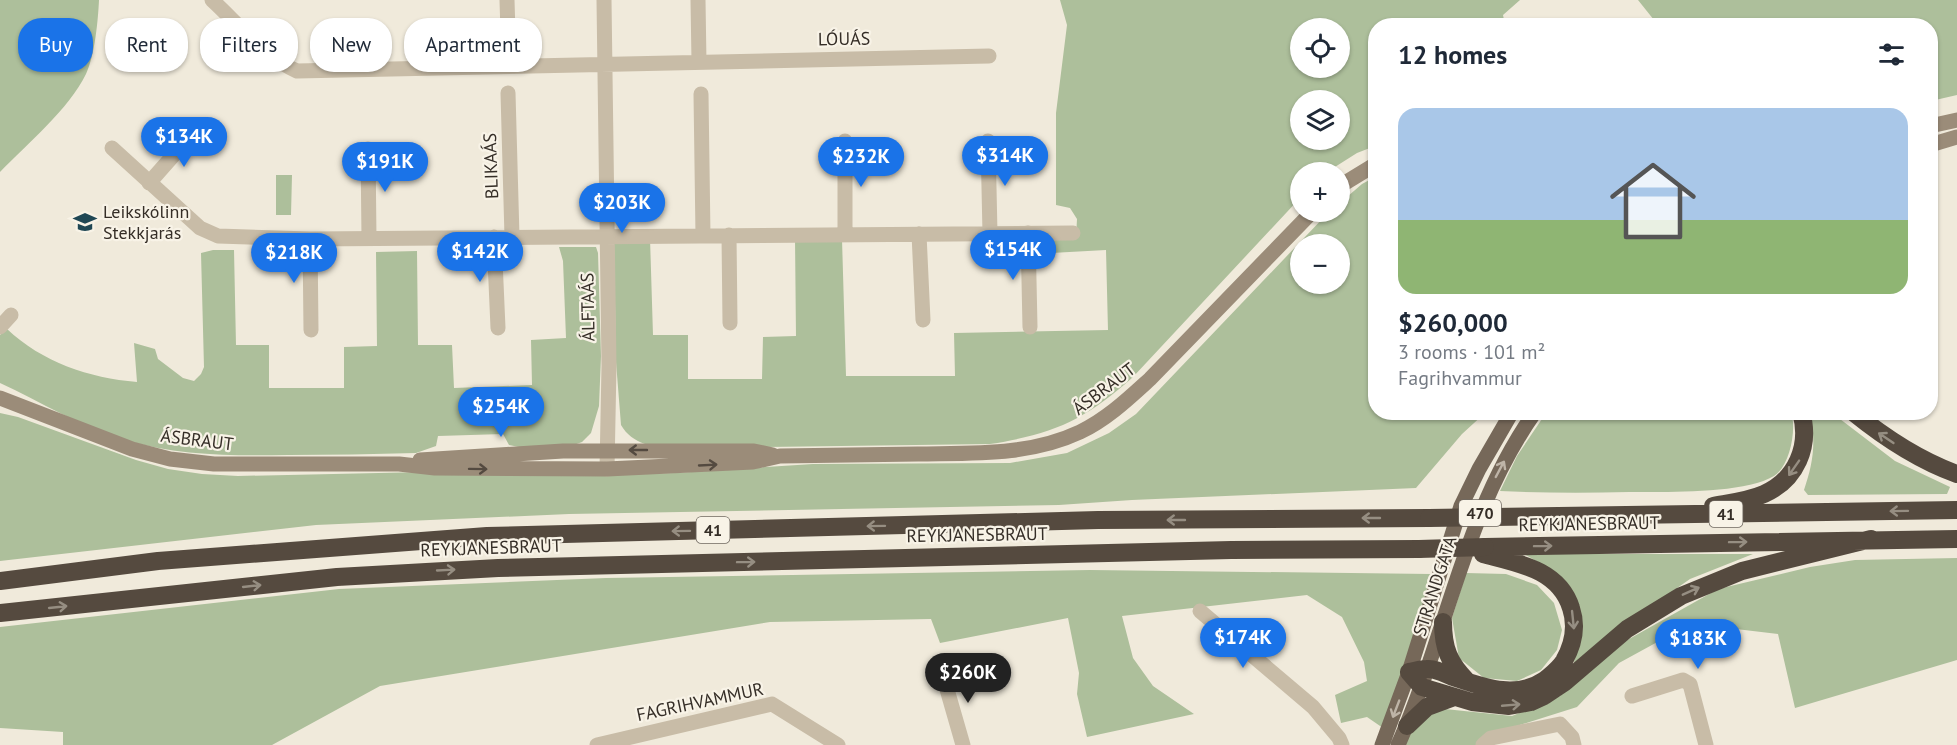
<!DOCTYPE html>
<html lang="en">
<head>
<meta charset="utf-8">
<style>
	:root { --surface:#fff; --page:#f2f2f3; --text:#1f2937; --muted:#747a83; --accent:#1a73e8 }
	body { margin:0; font-family:"PT Sans",sans-serif; background:var(--page); color:var(--text); height:100vh; display:flex; flex-direction:column; font-size:22px; white-space:nowrap }
	* { box-sizing:border-box; margin:0 }
	p { font-size:20px; color:var(--muted) }
	.icon { flex:none; width:33px; height:33px; fill:none; stroke:currentColor; stroke-width:2; stroke-linecap:round; stroke-linejoin:round }
	.map { position:relative; flex:1; overflow:hidden }
	.sheet { position:absolute; left:1368px; top:18px; width:570px; height:402px; display:flex; flex-direction:column; background:var(--surface); border-radius:24px; box-shadow:0 2px 4px #0004 }
	.sheet>* { flex:none }
	.hud { position:absolute; left:18px; top:18px; width:570px; height:54px; display:flex; gap:12px }
	.fabs { position:absolute; left:1290px; top:18px; display:grid; gap:12px }
	.fabs a { display:grid; place-items:center; width:60px; height:60px; border-radius:50%; background:var(--surface); box-shadow:0 2px 4px #0004; font-size:30px }
	.price { position:absolute; translate:-50% -51px; padding:0 14px; border-radius:21px; background:var(--accent); color:#fff; font-size:20px; line-height:39px; filter:drop-shadow(0 2px 3px #0008) }
	.price::after { content:''; position:absolute; left:50%; top:36px; width:18px; height:14px; margin-left:-9px; background:inherit; clip-path:polygon(0 0,100% 0,50% 100%) }
	.price.on { background:#222; color:#fff }
	ul { padding:0; list-style:none }
	li { display:grid; align-content:center; gap:12px; height:318px; padding:0 30px }
	li span { display:grid; place-items:center; height:186px; border-radius:18px; color:#555 }
	li>.icon { margin-inline-start:auto }
	span .icon { width:108px; height:108px; fill:#fffc; stroke-width:1 }
	li b { font-size:26px }
	h2 { display:flex; justify-content:space-between; align-items:center; height:72px; padding:0 30px; font-size:26px }
	.pill { padding:0 21px; border-radius:24px; background:var(--surface); box-shadow:0 2px 4px #0004; font-size:21px; line-height:54px }
	.pill.on { background:var(--accent); color:#fff }
	.map>svg:first-child { display:block }
</style>
</head>
<body>
<div class="map">
<svg width="1957" height="745" viewBox="0 0 1957 745">
	<rect width="100%" height="100%" fill="#f0eadb"/>
	<path fill="#adbf9b" fill-rule="evenodd" d="M0,0H99C98,20 95,55 86,74C69,109 28,143 0,172Z
		M1060,0H1520L1503,15L1505,25L1376,26L1375,146L1357,153L1327,172H1300V198L1133,377C1085,420 1054,434 990,444L766,447L645,444C634,440 627,435 621,425L616,362L614,243L650,238L653,335H688V379H762L763,337L796,336L795,238L842,239L846,376H955L954,333L1108,330L1106,250L1033,254V238H1076L1077,219L1070,208L1056,205V113L1067,25ZM1300,28H1340V68H1300ZM1300,100H1340V140H1300Z
		M1638,0H1957V95L1931,101L1930,26L1658,25Z
		M276,175H292L291,215H276Z
		M1375,177L1376,412L1485,413L1462,434L1416,488L1132,500L1059,505L569,514L316,525L0,561V413L18,417L136,460L168,469L202,474L238,476L424,472L526,476L676,473L813,464L1010,463L1067,453L1109,433L1136,414L1326,215L1330,212H1340V203L1362,184ZM1300,244H1340V284H1300Z
		M559,247H596L598,253L601,356L599,406L591,433L582,442L571,446L524,448L509,445L503,434L438,436L436,446L416,453C373,454 331,455 288,455C233,456 178,456 125,440C81,427 41,402 0,383V335L7,329C42,362 89,378 137,382L134,343L155,349L158,359L183,378L194,381L201,374L204,367L201,253L213,250H234L236,345H269V388H344V347L377,346L376,252L417,251L418,345H452L454,388L532,385L531,340L566,338L563,261Z
		M1791,412C1797,429 1790,466 1774,476C1744,494 1665,492 1629,492C1586,493 1543,493 1500,491L1517,456L1546,413Z
		M1809,412L1834,413L1840,419L1895,461L1950,487L1947,494L1808,495L1804,490C1813,464 1817,440 1809,412Z
		M1524,554H1753L1690,579L1594,646L1573,667L1580,632L1545,566Z
		M1957,558V660L1795,708L1778,634L1736,629L1696,626L1672,634L1619,663L1577,707L1482,737L1477,745H1405L1409,734L1432,713L1445,709L1512,716L1560,696L1622,643L1718,589L1810,567L1855,560Z
		M1090,570L1431,574L1416,629L1383,728L1367,717L1341,723L1335,695L1367,681L1364,662L1342,617L1307,595L1122,616L1133,658L1153,686L1194,714L1087,737L1077,694L1079,673L1068,618L940,643L931,619L770,622L380,686L272,745H63V732L0,728V627L339,589L606,578Z
		M1466,573L1506,574L1537,585L1554,603L1562,630L1557,650L1541,670L1517,681L1484,678L1459,658L1452,618Z"/>
	<g fill="none" stroke-linecap="round" stroke-linejoin="round">
		<path stroke="#c8bca7" stroke-width="15" d="M212,0C237,23 266,58 297,71L989,56
			M507,0L509,66
			M604,0L609,366L607,469
			M698,0L699,62
			M508,93L512,237
			M701,94L703,236
			M845,141V235
			M988,141L990,234
			M112,148L200,228L218,236L310,239L1073,233
			M368,149L369,238
			M149,183L194,132
			M1028,233L1030,327
			M919,234L923,320
			M729,235L730,323
			M494,237L498,328
			M310,239L311,330
			M0,327L11,315
			M1200,611L1313,707L1339,738L1342,745
			M942,672L963,745
			M1632,696L1683,680L1690,684L1706,745
			M597,745L772,704L838,745
			M1483,745L1491,738L1560,724L1572,737L1574,745"/>
		<path stroke="#9b8c79" stroke-width="15" d="M1930,126L1957,120
			M1930,145L1957,137
			M1340,186L1376,164
			M0,398L132,449L170,459L214,464H399L435,468L607,469L753,462L780,456C826,455 872,455 918,454C973,453 1029,456 1080,432C1107,419 1128,399 1150,379L1312,212
			M420,460L563,451H754L773,455"/>
		<path stroke="#766859" stroke-width="15" d="M1382,745L1409,672L1461,506L1479,469L1512,412
			M1398,745C1447,635 1464,512 1535,412"/>
		<path stroke="#554a3f" stroke-width="18" d="M1853,412C1885,438 1918,460 1957,474
			M1713,506C1729,503 1748,501 1764,494C1796,480 1811,446 1801,412
			M1494,517L1957,510
			M1485,547L1957,539
			M0,581L158,561L487,536L1098,520L1429,518
			M0,613L337,577L498,568L1231,550L1419,549
			M1443,622C1443,648 1449,663 1467,681
			M1409,672L1422,687L1472,702L1509,706L1531,702L1544,696L1565,682L1627,629L1681,596L1742,571L1871,539
			M1409,672C1415,671 1421,669 1427,669C1435,668 1445,674 1453,677C1483,687 1516,700 1545,680C1552,674 1559,669 1564,661C1573,645 1577,626 1571,608C1559,569 1517,563 1483,554
			M1407,726L1427,707L1454,697"/>
		<path stroke="#554a3f" stroke-width="18" d="M1429,518L1494,517
			M1419,549L1485,547"/>
	</g>
	<defs><path id="oneway-shaft" d="M-6 0H5M1.5-3L5.5 0L1.5 3" fill="none" stroke-width="1.6" stroke-linecap="round" stroke-linejoin="round" transform="scale(1.5)"/></defs>
	<g stroke="#968e82">
		<use href="#oneway-shaft" transform="translate(1886 438) rotate(-146)"/>
		<use href="#oneway-shaft" transform="translate(1794 468) rotate(125)"/>
		<use href="#oneway-shaft" transform="translate(1899 511) rotate(179)"/>
		<use href="#oneway-shaft" transform="translate(1371 518) rotate(180)"/>
		<use href="#oneway-shaft" transform="translate(1176 520) rotate(180)"/>
		<use href="#oneway-shaft" transform="translate(876 526) rotate(179)"/>
		<use href="#oneway-shaft" transform="translate(681 531) rotate(179)"/>
		<use href="#oneway-shaft" transform="translate(1738 542) rotate(-1)"/>
		<use href="#oneway-shaft" transform="translate(1543 546) rotate(-1)"/>
		<use href="#oneway-shaft" transform="translate(746 562) rotate(-1)"/>
		<use href="#oneway-shaft" transform="translate(446 570) rotate(-3)"/>
		<use href="#oneway-shaft" transform="translate(252 586) rotate(-6)"/>
		<use href="#oneway-shaft" transform="translate(1691 591) rotate(-24)"/>
		<use href="#oneway-shaft" transform="translate(58 607) rotate(-6)"/>
		<use href="#oneway-shaft" transform="translate(1573 620) rotate(84)"/>
		<use href="#oneway-shaft" transform="translate(1511 705) rotate(-5)"/>
	</g>
	<g stroke="#544a40">
		<use href="#oneway-shaft" transform="translate(638 450) rotate(-180)"/>
		<use href="#oneway-shaft" transform="translate(708 465) rotate(-3)"/>
		<use href="#oneway-shaft" transform="translate(478 469) rotate(1)"/>
	</g>
	<g stroke="#beb4a7">
		<use href="#oneway-shaft" transform="translate(1500 469) rotate(-62)"/>
		<use href="#oneway-shaft" transform="translate(1396 709) rotate(111)"/>
	</g>
	<defs>
		<g id="school-bare" transform="scale(1.8)"><path d="M0-5L7-2L0 1L-7-2ZM-4 1L0 2.5L4 1V4Q0 6-4 4Z" fill="#1f4754" stroke="#f8f3e7" stroke-width="2.5" paint-order="stroke"/></g>
	</defs>
	<g fill-rule="evenodd">
		<use href="#school-bare" x="85" y="222"/>
	</g>
	<g text-anchor="middle" stroke-width="4.5" stroke-linejoin="round" paint-order="stroke">
		<g fill="#f8f3e7" stroke="#706961" stroke-width="1.5">
			<rect x="1459" y="500" width="42" height="26" rx="4.5"/>
			<rect x="1709.5" y="501" width="33" height="26" rx="4.5"/>
			<rect x="696.5" y="517" width="33" height="26" rx="4.5"/>
		</g>
		<g font-size="16" font-weight="bold" fill="#352e27">
			<text x="1480" y="519">470</text>
			<text x="1726" y="520">41</text>
			<text x="713" y="536">41</text>
		</g>
		<g font-size="18" fill="#352e27" stroke="#f8f3e7">
			<text transform="translate(844 39) rotate(-1)" y="6">LÓUÁS</text>
			<text transform="translate(491 166) rotate(-92)" y="6">BLIKAÁS</text>
			<text transform="translate(588 307) rotate(-91)" y="6">ÁLFTAÁS</text>
			<text transform="translate(1104 389) rotate(-37)" y="6">ÁSBRAUT</text>
			<text transform="translate(197 440) rotate(7)" y="6">ÁSBRAUT</text>
			<text transform="translate(1589 524) rotate(-1)" y="6">REYKJANESBRAUT</text>
			<text transform="translate(977 535) rotate(-1)" y="6">REYKJANESBRAUT</text>
			<text transform="translate(491 548) rotate(-2)" y="6">REYKJANESBRAUT</text>
			<text transform="translate(1435 586) rotate(-72)" y="6">STRANDGATA</text>
			<text transform="translate(700 702) rotate(-12)" y="6">FAGRIHVAMMUR</text>
		</g>
		<g font-size="18" fill="#352e27" stroke="#f8f3e7" text-anchor="start">
			<text x="103" y="218">Leikskólinn<tspan x="103" dy="21">Stekkjarás</tspan></text>
		</g>
	</g>
</svg>
<div class="fabs">
<a><svg class="icon" aria-label="locate" viewBox="0 0 24 24"><circle cx="12" cy="12" r="6"/><path d="M12 2v4M12 18v4M2 12h4M18 12h4"/></svg></a>
<a><svg class="icon" aria-label="layers" viewBox="0 0 24 24"><path d="M12 4l9 5-9 5-9-5zM3 14l9 5 9-5"/></svg></a>
<a>+</a>
<a>−</a>
</div>
<b class="price" style="left:184px;top:168px">$134K</b>
<b class="price" style="left:1005px;top:187px">$314K</b>
<b class="price" style="left:861px;top:188px">$232K</b>
<b class="price" style="left:385px;top:193px">$191K</b>
<b class="price" style="left:622px;top:234px">$203K</b>
<b class="price" style="left:1013px;top:281px">$154K</b>
<b class="price" style="left:480px;top:283px">$142K</b>
<b class="price" style="left:294px;top:284px">$218K</b>
<b class="price" style="left:501px;top:438px">$254K</b>
<b class="price" style="left:1243px;top:669px">$174K</b>
<b class="price" style="left:1698px;top:670px">$183K</b>
<b class="price on" style="left:968px;top:704px">$260K</b>
<div class="hud">
<a class="pill on">Buy</a>
<a class="pill">Rent</a>
<a class="pill">Filters</a>
<a class="pill">New</a>
<a class="pill">Apartment</a>
</div>
<section class="sheet">
<h2>12 homes<svg class="icon" aria-label="filters" viewBox="0 0 24 24"><path d="M4 7h16M4 17h16"/><circle cx="9" cy="7" r="2"/><circle cx="15" cy="17" r="2"/></svg></h2>
<ul>
<li><span style="background:linear-gradient(#a9c7e8 60%,#8fb573 0)"><svg class="icon" aria-label="home" viewBox="0 0 24 24"><path d="M3 11l9-7 9 7M6 9v11h12V9"/></svg></span><div><b>$260,000</b><p>3 rooms · 101 m²</p><p>Fagrihvammur</p></div></li>
</ul>
</section>
</div>
</body>
</html>
